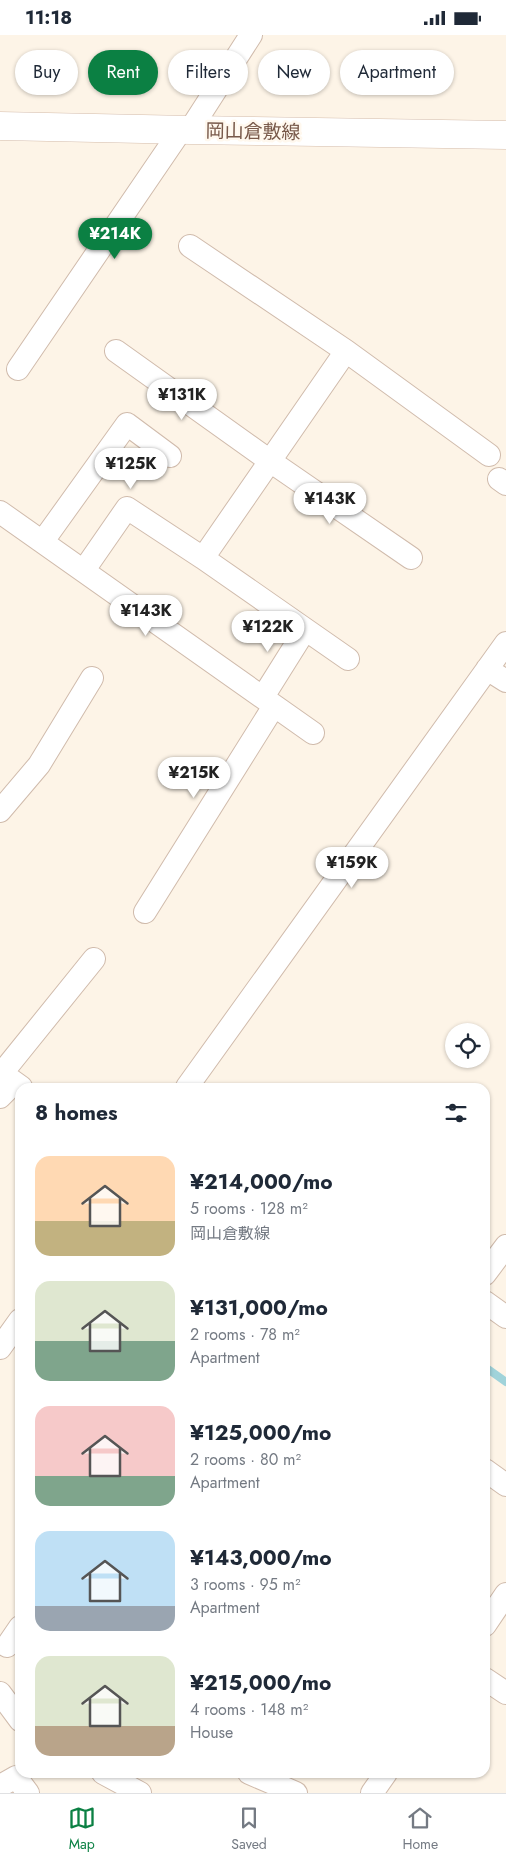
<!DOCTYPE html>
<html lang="en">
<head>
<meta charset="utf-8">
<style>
	:root { --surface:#fff; --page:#f2f2f3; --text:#1f2937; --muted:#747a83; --line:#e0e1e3; --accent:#0b8043 }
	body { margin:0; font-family:Jost,"Noto Sans JP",sans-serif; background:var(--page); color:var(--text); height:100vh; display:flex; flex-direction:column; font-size:19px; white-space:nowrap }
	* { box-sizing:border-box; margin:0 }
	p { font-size:16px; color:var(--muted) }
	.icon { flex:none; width:28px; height:28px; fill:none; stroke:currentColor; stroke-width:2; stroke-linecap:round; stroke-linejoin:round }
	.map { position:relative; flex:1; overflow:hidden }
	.side { position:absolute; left:15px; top:1048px; width:475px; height:695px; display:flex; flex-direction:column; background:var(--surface); border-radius:15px; box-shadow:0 1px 4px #0004 }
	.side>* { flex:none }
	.guide { position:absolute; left:15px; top:15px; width:476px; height:45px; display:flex; gap:10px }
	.controls { position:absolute; left:445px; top:988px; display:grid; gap:10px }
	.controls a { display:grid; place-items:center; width:45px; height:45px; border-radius:50%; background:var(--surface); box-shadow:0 1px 4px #0004; font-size:25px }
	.price { position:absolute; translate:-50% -42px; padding:0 11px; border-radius:18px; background:#fff; color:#222; font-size:16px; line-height:32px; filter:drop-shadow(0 1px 2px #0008) }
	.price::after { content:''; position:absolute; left:50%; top:30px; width:15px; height:11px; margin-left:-8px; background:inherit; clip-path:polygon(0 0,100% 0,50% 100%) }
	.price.on { background:var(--accent); color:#fff }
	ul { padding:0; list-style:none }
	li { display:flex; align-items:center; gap:15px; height:125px; padding:0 20px }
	li span { display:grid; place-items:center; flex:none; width:140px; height:100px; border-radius:15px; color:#555 }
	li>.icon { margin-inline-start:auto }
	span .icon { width:60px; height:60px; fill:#fffc; stroke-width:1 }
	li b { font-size:21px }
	h2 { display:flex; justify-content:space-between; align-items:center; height:60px; padding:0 20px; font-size:21px }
	.chip { padding:0 18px; border-radius:22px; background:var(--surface); box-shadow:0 1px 4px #0004; font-size:18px; line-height:45px }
	.chip.on { background:var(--accent); color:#fff }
	.status { display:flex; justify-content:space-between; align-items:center; height:35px; padding:0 25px; background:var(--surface); direction:ltr }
	.status svg { height:14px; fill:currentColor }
	.dock { display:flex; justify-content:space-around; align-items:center; height:70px; border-top:1px solid var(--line); background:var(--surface); font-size:14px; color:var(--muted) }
	.dock a { display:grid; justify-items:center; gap:2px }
	.dock .on { color:var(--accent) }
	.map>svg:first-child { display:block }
</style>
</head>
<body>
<div class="status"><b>11:18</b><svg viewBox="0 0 49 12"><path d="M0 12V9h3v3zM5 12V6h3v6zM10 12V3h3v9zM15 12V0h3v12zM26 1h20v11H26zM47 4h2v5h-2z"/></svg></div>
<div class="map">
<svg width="506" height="1758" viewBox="0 0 506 1758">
	<rect width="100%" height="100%" fill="#fdf4e7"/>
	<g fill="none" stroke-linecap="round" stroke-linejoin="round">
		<path stroke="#a0d3da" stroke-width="8" d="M485,1332L506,1347"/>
		<g stroke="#d0bbac" stroke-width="24">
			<path id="street" d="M190,95L251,0
				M190,211L346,316L489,420
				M116,316L270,426L411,523
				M346,316L203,523L348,624
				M18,334L181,95
				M499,444L506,449
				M0,477L313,698
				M43,506L127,389L170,421
				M84,535L127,473L203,523
				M487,634L506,646
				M263,662L305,595
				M0,776L39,730L92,643
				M145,877L274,671
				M0,1037L21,1052
				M2,1038L94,924
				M187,1052L506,608
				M0,1062L14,1048
				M485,1239L506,1211
				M485,1267L506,1282
				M0,1313L20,1285
				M485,1435L506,1450
				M485,1590L506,1559
				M7,1611L20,1592
				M485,1644L506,1658
				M0,1658L20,1685
				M103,1738L140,1758
				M249,1738L296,1758
				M0,1751L16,1742L28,1758
				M372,1758L386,1738"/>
		</g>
		<g stroke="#d5bdac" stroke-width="29">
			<path id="secondary" d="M0,91L190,95L506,100"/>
		</g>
		<use href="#street" stroke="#fff" stroke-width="22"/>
		<use href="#secondary" stroke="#fff" stroke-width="28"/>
	</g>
	<g text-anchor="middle" stroke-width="5" stroke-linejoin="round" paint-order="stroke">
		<g font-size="19" fill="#78594a" stroke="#fff8ee">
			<text transform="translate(253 96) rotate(1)" y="7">岡山倉敷線</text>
		</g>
	</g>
</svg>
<div class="controls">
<a><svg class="icon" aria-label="locate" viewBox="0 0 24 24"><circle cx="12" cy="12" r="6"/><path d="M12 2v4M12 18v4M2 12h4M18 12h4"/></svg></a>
</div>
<b class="price on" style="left:115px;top:225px">¥214K</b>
<b class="price" style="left:182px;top:386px">¥131K</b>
<b class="price" style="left:131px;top:455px">¥125K</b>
<b class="price" style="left:330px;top:490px">¥143K</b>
<b class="price" style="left:146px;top:602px">¥143K</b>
<b class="price" style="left:268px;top:618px">¥122K</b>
<b class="price" style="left:194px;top:764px">¥215K</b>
<b class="price" style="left:352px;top:854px">¥159K</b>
<div class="guide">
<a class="chip">Buy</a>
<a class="chip on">Rent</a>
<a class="chip">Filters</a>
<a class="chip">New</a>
<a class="chip">Apartment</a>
</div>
<section class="side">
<h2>8 homes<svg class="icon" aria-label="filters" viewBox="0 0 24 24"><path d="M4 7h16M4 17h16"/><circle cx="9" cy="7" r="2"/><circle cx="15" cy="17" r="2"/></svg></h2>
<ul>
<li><span style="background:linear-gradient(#ffd9b3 65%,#c2b280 0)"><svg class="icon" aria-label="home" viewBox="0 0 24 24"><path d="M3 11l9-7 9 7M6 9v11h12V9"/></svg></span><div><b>¥214,000/mo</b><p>5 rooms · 128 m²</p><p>岡山倉敷線</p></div></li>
<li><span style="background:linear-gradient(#dfe7d0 60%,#7fa58c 0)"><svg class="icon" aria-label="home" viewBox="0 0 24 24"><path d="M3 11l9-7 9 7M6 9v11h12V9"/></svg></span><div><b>¥131,000/mo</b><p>2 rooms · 78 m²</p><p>Apartment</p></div></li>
<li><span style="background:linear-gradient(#f6c9c9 70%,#7fa58c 0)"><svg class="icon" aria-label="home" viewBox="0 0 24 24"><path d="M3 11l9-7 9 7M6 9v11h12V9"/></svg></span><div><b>¥125,000/mo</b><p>2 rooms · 80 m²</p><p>Apartment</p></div></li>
<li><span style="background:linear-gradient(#bfe0f5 75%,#9aa5b1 0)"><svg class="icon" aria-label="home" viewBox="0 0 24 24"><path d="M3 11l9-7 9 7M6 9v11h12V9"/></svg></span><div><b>¥143,000/mo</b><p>3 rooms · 95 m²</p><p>Apartment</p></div></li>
<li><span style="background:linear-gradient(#dfe7d0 70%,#b9a48a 0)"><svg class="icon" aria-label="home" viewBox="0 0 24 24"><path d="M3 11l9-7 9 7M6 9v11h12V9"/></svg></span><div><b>¥215,000/mo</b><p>4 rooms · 148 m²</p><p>House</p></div></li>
</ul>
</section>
</div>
<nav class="dock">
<a class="on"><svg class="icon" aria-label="map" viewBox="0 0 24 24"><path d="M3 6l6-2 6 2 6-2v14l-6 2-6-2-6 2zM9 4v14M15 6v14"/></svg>Map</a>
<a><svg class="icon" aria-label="saved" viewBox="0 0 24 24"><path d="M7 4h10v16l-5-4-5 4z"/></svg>Saved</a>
<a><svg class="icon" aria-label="home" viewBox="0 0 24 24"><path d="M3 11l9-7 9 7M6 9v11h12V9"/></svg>Home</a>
</nav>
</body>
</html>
